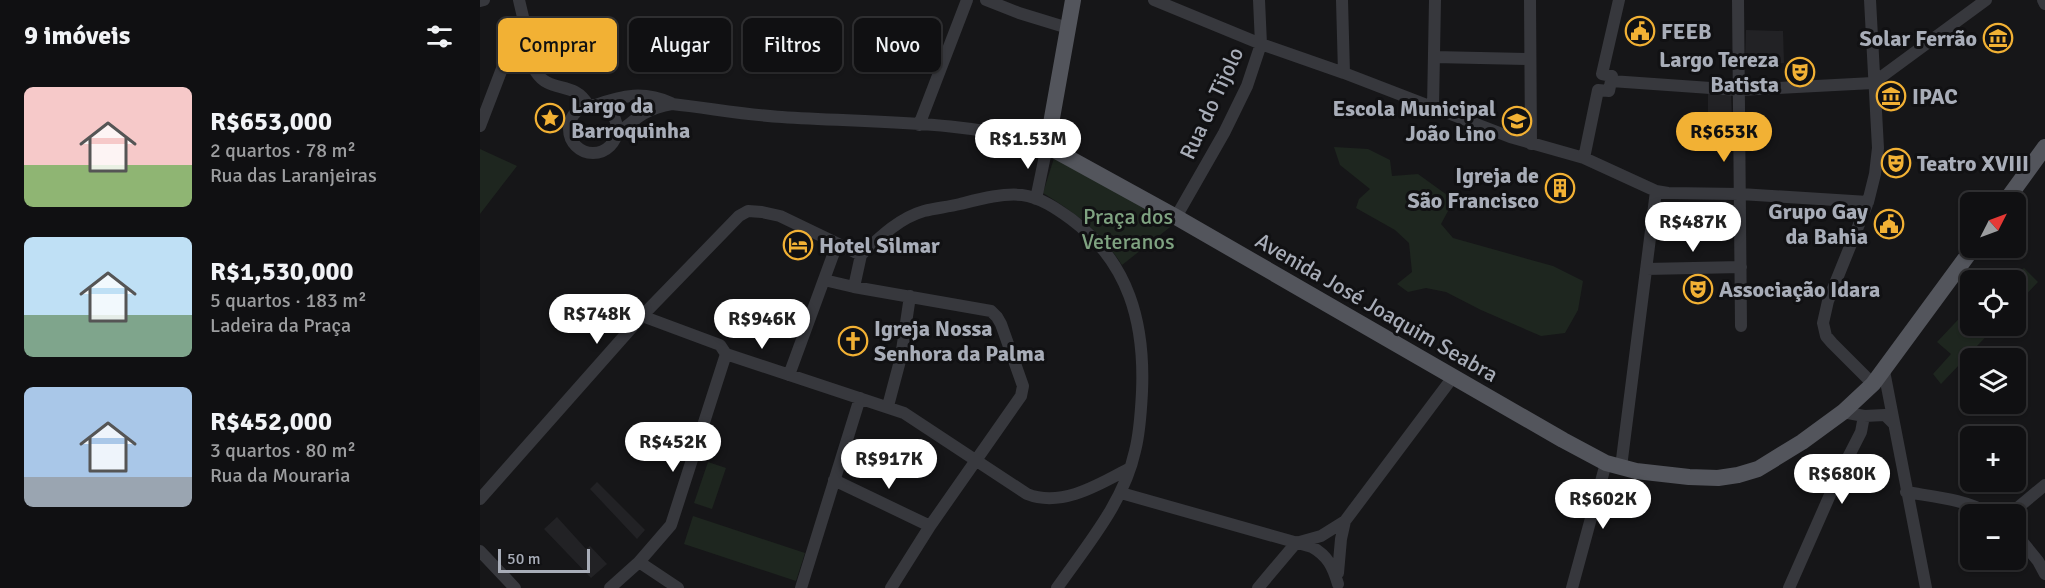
<!DOCTYPE html>
<html lang="pt">
<head>
<meta charset="utf-8">
<style>
	:root { --surface:#101012; --page:#19191b; --text:#f1f3f6; --muted:#9c9d9f; --line:#303032; --accent:#f2b134 }
	body { margin:0; font-family:Signika,sans-serif; background:var(--page); color:var(--text); height:100vh; display:flex; flex-direction:column; font-size:22px; white-space:nowrap }
	* { box-sizing:border-box; margin:0 }
	p { font-size:20px; color:var(--muted) }
	.icon { flex:none; width:33px; height:33px; fill:none; stroke:currentColor; stroke-width:2; stroke-linecap:round; stroke-linejoin:round }
	.map { position:relative; flex:1; overflow:hidden }
	.sheet { display:flex; flex-direction:column; background:var(--surface); width:480px }
	.sheet>* { flex:none }
	.banner { position:absolute; left:18px; top:18px; width:570px; height:54px; display:flex; gap:12px }
	.needle { width:39px; rotate:48deg }
	.fabs { position:absolute; left:1480px; top:192px; display:grid; gap:12px }
	.fabs a { display:grid; place-items:center; width:66px; height:66px; border-radius:9px; background:var(--surface); box-shadow:0 2px 4px #0004,0 0 0 2px var(--line); font-size:30px }
	.scale { position:absolute; left:18px; bottom:15px; width:92px; box-sizing:border-box; padding-left:6px; border:3px solid #a8adb8; border-top:0; font-size:16px; line-height:21px; white-space:nowrap; color:#a8adb8; -webkit-text-stroke:4px #111113; paint-order:stroke }
	.price { position:absolute; translate:-50% -51px; padding:0 14px; border-radius:21px; background:#fff; color:#222; font-size:20px; line-height:39px; filter:drop-shadow(0 2px 3px #0008) }
	.price::after { content:''; position:absolute; left:50%; top:36px; width:18px; height:14px; margin-left:-9px; background:inherit; clip-path:polygon(0 0,100% 0,50% 100%) }
	.price.current { background:var(--accent); color:#111 }
	ul { padding:0; list-style:none }
	li { display:flex; align-items:center; gap:18px; height:150px; padding:0 24px }
	li span { display:grid; place-items:center; flex:none; width:168px; height:120px; border-radius:9px; color:#555 }
	li>.icon { margin-inline-start:auto }
	span .icon { width:72px; height:72px; fill:#fffc; stroke-width:1 }
	li b { font-size:26px }
	h2 { display:flex; justify-content:space-between; align-items:center; height:72px; padding:0 24px; font-size:26px }
	.pill { padding:0 21px; border-radius:9px; background:var(--surface); box-shadow:0 2px 4px #0004,0 0 0 2px var(--line); font-size:21px; line-height:54px }
	.pill.current { background:var(--accent); color:#111 }
	main { display:flex; flex:1; min-height:0 }
	.map>svg:first-child { display:block }
</style>
</head>
<body>
<main>
<section class="sheet">
<h2>9 imóveis<svg class="icon" aria-label="filters" viewBox="0 0 24 24"><path d="M4 7h16M4 17h16"/><circle cx="9" cy="7" r="2"/><circle cx="15" cy="17" r="2"/></svg></h2>
<ul>
<li><span style="background:linear-gradient(#f6c9c9 65%,#8fb573 0)"><svg class="icon" aria-label="home" viewBox="0 0 24 24"><path d="M3 11l9-7 9 7M6 9v11h12V9"/></svg></span><div><b>R$653,000</b><p>2 quartos · 78 m²</p><p>Rua das Laranjeiras</p></div></li>
<li><span style="background:linear-gradient(#bfe0f5 65%,#7fa58c 0)"><svg class="icon" aria-label="home" viewBox="0 0 24 24"><path d="M3 11l9-7 9 7M6 9v11h12V9"/></svg></span><div><b>R$1,530,000</b><p>5 quartos · 183 m²</p><p>Ladeira da Praça</p></div></li>
<li><span style="background:linear-gradient(#a9c7e8 75%,#9aa5b1 0)"><svg class="icon" aria-label="home" viewBox="0 0 24 24"><path d="M3 11l9-7 9 7M6 9v11h12V9"/></svg></span><div><b>R$452,000</b><p>3 quartos · 80 m²</p><p>Rua da Mouraria</p></div></li>
</ul>
</section>
<div class="map">
<svg width="1565" height="588" viewBox="0 0 1565 588">
	<rect width="100%" height="100%" fill="#161618"/>
	<path fill="#222225" d="M1266,30L1303,31L1304,63H1265Z
		M1228,94H1251L1252,119H1228Z
		M117,482L165,530L157,539L110,489Z
		M77,517L106,549L110,546L127,564L111,578L64,529Z"/>
	<path fill="#1e261f" d="M854,147L888,149L910,160L912,176L938,174L974,200L961,224L973,238L1073,266L1103,281L1098,310L1085,333L1061,336L1001,310L966,292L946,288L928,292L917,284L932,272L929,243L915,230L876,208L879,199L890,189L860,165Z
		M0,149L37,166L0,214Z
		M574,158L694,224L642,265C620,231 597,214 563,193Z
		M1544,268L1558,282L1536,305V280H1532Z
		M1491,306V326H1516L1461,384L1453,374L1471,354L1457,342Z
		M228,462L246,468L232,509L214,503Z
		M213,516L325,553L316,581L204,544Z"/>
	<g fill="none" stroke-linecap="round" stroke-linejoin="round">
		<path stroke="#37383d" stroke-width="12" d="M39,0L56,72C70,94 94,80 108,105
			M506,0L539,13L588,28
			M674,0L781,44L864,73L1030,137L1104,158L1176,191L1188,193L1260,194L1388,202
			M862,0L864,73
			M1050,0L1051,144
			M1258,0L1261,326
			M1390,0L1398,148L1395,174L1388,202L1348,301L1343,323L1346,336L1352,343L1393,384
			M1563,0L1565,4
			M0,1L4,0
			M954,57L1050,59
			M1131,81L1259,90L1393,83L1506,0
			M116,105C143,95 164,91 191,103
			M89 129a24 24 0 1 1 48 0a24 24 0 1 1-48 0Z
			M953,107L955,0
			M439,125L487,0
			M0,126L23,66L49,46
			M135,136C155,119 166,108 192,104C229,108 266,115 302,117C387,123 487,119 567,146L556,199
			M1104,158L1118,90L1129,91L1132,76L1122,74L1139,0
			M696,217L744,133L767,86L781,44L779,0
			M381,255C399,238 419,218 444,211C456,208 468,207 480,204C500,199 522,193 542,195C560,197 577,209 591,219C649,262 665,323 662,392C661,411 660,432 655,451C644,502 607,545 577,588
			M1166,269L1261,267
			M344,280L374,287L381,255
			M374,287L511,311L517,317L521,324L543,386L541,396L450,526L411,588
			M162,316L240,345L246,354L424,413L547,494C582,508 620,484 650,468
			M1404,371L1446,588
			M309,375L357,244
			M408,406L421,357L430,296
			M1363,412L1384,416L1405,415L1413,423
			M1141,467L1176,191
			M354,480L450,526
			M1426,492C1455,497 1485,499 1510,514
			M641,493L832,547C848,556 853,567 858,584
			M0,499L162,316L259,216L268,211L282,212L300,216L381,255
			M1530,514L1565,485
			M1536,534L1558,561L1565,574
			M0,551L35,588
			M159,562L198,588
			M858,573L861,539L865,521
			M130,588L159,562L191,525L246,354
			M321,588L380,398
			M778,588L816,543L841,536L865,521L973,377
			M1092,588L1126,463
			M1309,588L1357,479L1381,432L1384,416"/>
		<path stroke="#53555c" stroke-width="16" d="M593,0L567,146L696,217L1083,440L1126,463L1156,471L1209,477L1238,478L1258,475L1278,469L1322,442L1363,412L1393,384L1493,248
			M1525,202L1565,147"/>
	</g>
	<defs>
		<g id="civic-ring" transform="scale(1.5)"><circle r="9.5" fill="#111113" stroke="#f2b134" stroke-width="1.5"/><path d="M-.6-6.5H3V-4.5H.6V-3L4-1V1h2V6H-6V1h2V-1L-.6-3ZM-1.2 2.5V6h2.4V2.5Z" fill="#f2b134"/></g>
		<g id="museum-ring" transform="scale(1.5)"><circle r="9.5" fill="#111113" stroke="#f2b134" stroke-width="1.5"/><path d="M0-6L6-3V-2H-6V-3ZM-5-1h2V3h-2ZM-1-1h2V3h-2ZM3-1h2V3H3ZM-6 4H6V6H-6Z" fill="#f2b134"/></g>
		<g id="theatre-ring" transform="scale(1.5)"><circle r="9.5" fill="#111113" stroke="#f2b134" stroke-width="1.5"/><path d="M-5-5.5Q0-4 5-5.5V0Q5 5 0 6Q-5 5-5 0ZM-3.3-2.5H-1v1.5H-3.3ZM1-2.5H3.3v1.5H1ZM-2.8 1Q0 5.5 2.8 1Z" fill="#f2b134"/></g>
		<g id="sight-ring" transform="scale(1.5)"><circle r="9.5" fill="#111113" stroke="#f2b134" stroke-width="1.5"/><path d="M0-6L1.8-2.2L6-1.7L2.9 1.2L3.7 5.4L0 3.3L-3.7 5.4L-2.9 1.2L-6-1.7L-1.8-2.2Z" fill="#f2b134"/></g>
		<g id="school-ring" transform="scale(1.5)"><circle r="9.5" fill="#111113" stroke="#f2b134" stroke-width="1.5"/><path d="M0-5L7-2L0 1L-7-2ZM-4 1L0 2.5L4 1V4Q0 6-4 4Z" fill="#f2b134"/></g>
		<g id="building-ring" transform="scale(1.5)"><circle r="9.5" fill="#111113" stroke="#f2b134" stroke-width="1.5"/><path d="M-4-6H4V6H1V3H-1V6H-4ZM-2.5-4.3h1.7v1.8h-1.7ZM.8-4.3h1.7v1.8H.8ZM-2.5-1h1.7V.8h-1.7ZM.8-1h1.7V.8H.8Z" fill="#f2b134"/></g>
		<g id="hotel-ring" transform="scale(1.5)"><circle r="9.5" fill="#111113" stroke="#f2b134" stroke-width="1.5"/><path d="M-6-4.5h1.5V1H6V5H4.5V3h-9V5H-6ZM-4 0a1.8 1.8 0 1 1 3.6 0ZM.5 0V-2.5h3Q6-2.5 6 0Z" fill="#f2b134"/></g>
		<g id="church-ring" transform="scale(1.5)"><circle r="9.5" fill="#111113" stroke="#f2b134" stroke-width="1.5"/><path d="M-1.2-6h2.4v3.5h3.3v2.4h-3.3V6h-2.4V-.1h-3.3v-2.4h3.3Z" fill="#f2b134"/></g>
	</defs>
	<g fill-rule="evenodd">
		<use href="#civic-ring" x="1160" y="31"/>
		<use href="#museum-ring" x="1518" y="38"/>
		<use href="#theatre-ring" x="1320" y="72"/>
		<use href="#museum-ring" x="1411" y="96"/>
		<use href="#sight-ring" x="70" y="118"/>
		<use href="#school-ring" x="1037" y="121"/>
		<use href="#theatre-ring" x="1416" y="163"/>
		<use href="#building-ring" x="1080" y="188"/>
		<use href="#civic-ring" x="1409" y="224"/>
		<use href="#hotel-ring" x="318" y="245"/>
		<use href="#theatre-ring" x="1218" y="289"/>
		<use href="#church-ring" x="373" y="341"/>
	</g>
	<g text-anchor="middle" stroke-width="6" stroke-linejoin="round" paint-order="stroke">
		<g font-size="22" font-weight="bold" fill="#a8adb8" stroke="#111113" text-anchor="start">
			<text x="1181" y="39">FEEB</text>
			<text x="1497" y="46" text-anchor="end">Solar Ferrão</text>
			<text x="1299" y="67" text-anchor="end">Largo Tereza<tspan x="1299" dy="25">Batista</tspan></text>
			<text x="1432" y="104">IPAC</text>
			<text x="91" y="113">Largo da<tspan x="91" dy="25">Barroquinha</tspan></text>
			<text x="1016" y="116" text-anchor="end">Escola Municipal<tspan x="1016" dy="25">João Lino</tspan></text>
			<text x="1437" y="171">Teatro XVIII</text>
			<text x="1059" y="183" text-anchor="end">Igreja de<tspan x="1059" dy="25">São Francisco</tspan></text>
			<text x="1388" y="219" text-anchor="end">Grupo Gay<tspan x="1388" dy="25">da Bahia</tspan></text>
			<text x="339" y="253">Hotel Silmar</text>
			<text x="1239" y="297">Associação Idara</text>
			<text x="394" y="336">Igreja Nossa<tspan x="394" dy="25">Senhora da Palma</tspan></text>
		</g>
		<g font-size="22" fill="#a8adb8" stroke="#111113">
			<text transform="translate(731 103) rotate(-65)" y="8">Rua do Tijolo</text>
			<text transform="translate(897 307) rotate(30)" y="8">Avenida José Joaquim Seabra</text>
		</g>
		<g font-size="22" fill="#7fa381" stroke="#111113">
			<text x="648" y="224">Praça dos<tspan x="648" dy="25">Veteranos</tspan></text>
		</g>
	</g>
</svg>
<div class="fabs">
<a><svg class="needle" viewBox="-14 -14 28 28"><path d="M0-13l5 13h-10z" fill="#e53935"/><path d="M0 13l5-13h-10z" fill="#9c9d9f"/></svg></a>
<a><svg class="icon" aria-label="locate" viewBox="0 0 24 24"><circle cx="12" cy="12" r="6"/><path d="M12 2v4M12 18v4M2 12h4M18 12h4"/></svg></a>
<a><svg class="icon" aria-label="layers" viewBox="0 0 24 24"><path d="M12 4l9 5-9 5-9-5zM3 14l9 5 9-5"/></svg></a>
<a>+</a>
<a>−</a>
</div>
<div class="scale">50 m</div>
<b class="price current" style="left:1244px;top:163px">R$653K</b>
<b class="price" style="left:548px;top:170px">R$1.53M</b>
<b class="price" style="left:1213px;top:253px">R$487K</b>
<b class="price" style="left:117px;top:345px">R$748K</b>
<b class="price" style="left:282px;top:350px">R$946K</b>
<b class="price" style="left:193px;top:473px">R$452K</b>
<b class="price" style="left:409px;top:490px">R$917K</b>
<b class="price" style="left:1362px;top:505px">R$680K</b>
<b class="price" style="left:1123px;top:530px">R$602K</b>
<div class="banner">
<a class="pill current">Comprar</a>
<a class="pill">Alugar</a>
<a class="pill">Filtros</a>
<a class="pill">Novo</a>
</div>
</div>
</main>
</body>
</html>
